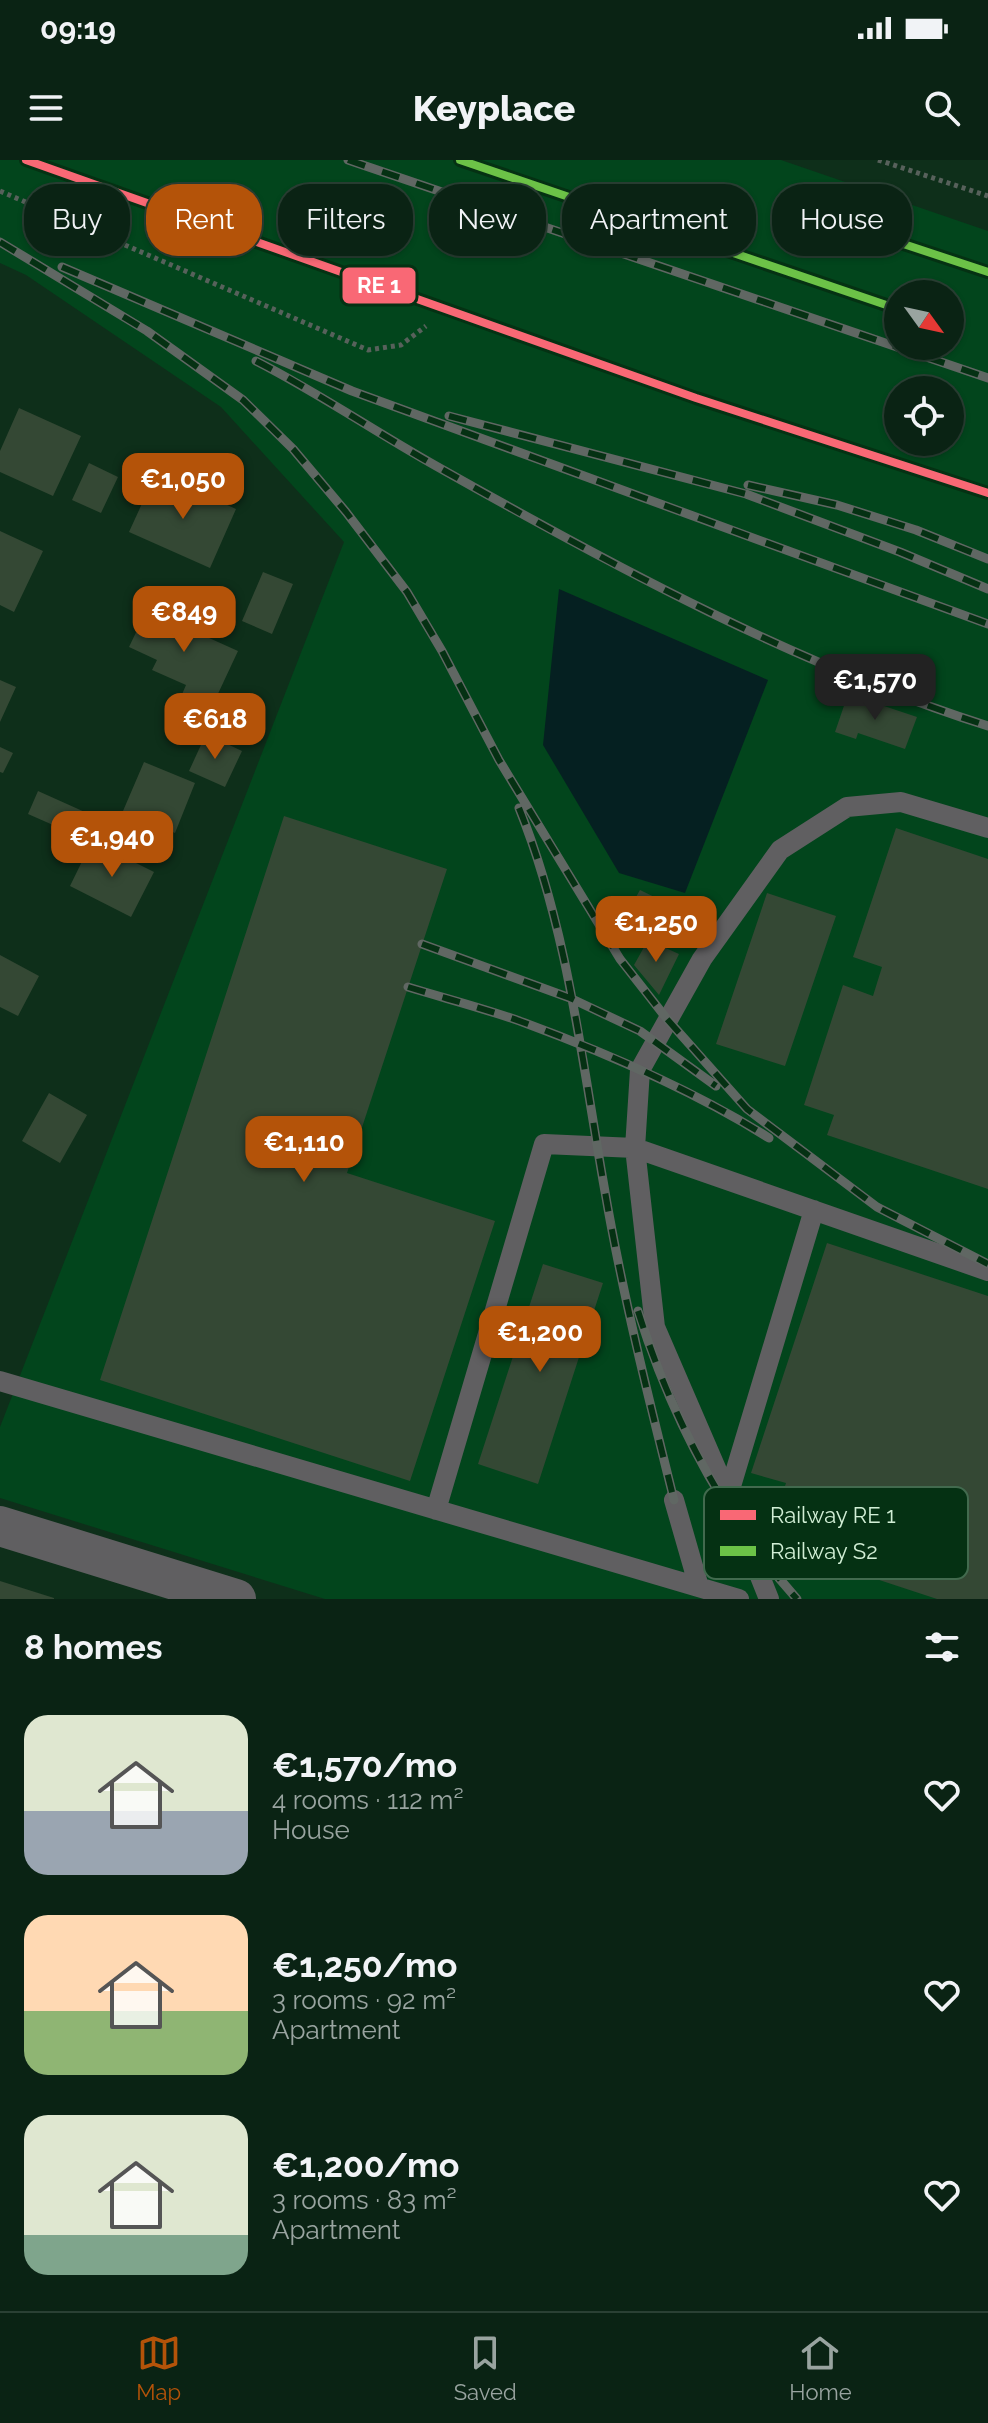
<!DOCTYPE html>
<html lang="en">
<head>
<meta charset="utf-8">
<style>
	:root { --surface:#0a2314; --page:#182f22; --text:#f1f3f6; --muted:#99a4a0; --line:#2a4034; --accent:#b45309 }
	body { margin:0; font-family:Raleway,sans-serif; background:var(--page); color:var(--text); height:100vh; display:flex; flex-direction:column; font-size:30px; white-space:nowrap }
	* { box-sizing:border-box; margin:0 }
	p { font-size:26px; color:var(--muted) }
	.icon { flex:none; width:44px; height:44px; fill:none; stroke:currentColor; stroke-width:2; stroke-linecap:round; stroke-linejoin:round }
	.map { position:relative; height:1439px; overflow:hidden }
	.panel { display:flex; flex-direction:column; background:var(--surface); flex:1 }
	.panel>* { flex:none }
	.banner { position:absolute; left:24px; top:24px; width:940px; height:72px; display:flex; gap:16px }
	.needle { width:52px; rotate:123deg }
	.tools { position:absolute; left:884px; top:120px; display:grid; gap:16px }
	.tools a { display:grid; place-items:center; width:80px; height:80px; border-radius:50%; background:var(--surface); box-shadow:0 2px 6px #0004,0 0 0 2px var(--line); font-size:40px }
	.price { position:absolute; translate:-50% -68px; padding:0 18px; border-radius:16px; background:var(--accent); color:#fff; font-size:26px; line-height:52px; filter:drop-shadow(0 2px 4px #0008) }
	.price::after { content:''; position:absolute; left:50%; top:48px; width:24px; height:18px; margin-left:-12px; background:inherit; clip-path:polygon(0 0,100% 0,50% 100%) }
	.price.active { background:#222; color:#fff }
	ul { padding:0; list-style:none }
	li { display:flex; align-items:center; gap:24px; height:200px; padding:0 24px }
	li span { display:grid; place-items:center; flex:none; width:224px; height:160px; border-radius:24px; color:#555 }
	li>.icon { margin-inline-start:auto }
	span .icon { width:96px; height:96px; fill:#fffc; stroke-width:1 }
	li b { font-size:34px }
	h2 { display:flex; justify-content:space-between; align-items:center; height:96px; padding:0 24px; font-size:34px }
	.tag { padding:0 28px; border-radius:32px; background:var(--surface); box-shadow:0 2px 6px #0004,0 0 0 2px var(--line); font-size:28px; line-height:72px }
	.tag.active { background:var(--accent); color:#fff }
	.status { display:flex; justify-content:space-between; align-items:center; height:56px; padding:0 40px; background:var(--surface); direction:ltr }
	.status svg { height:22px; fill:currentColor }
	header { display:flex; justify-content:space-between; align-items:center; height:104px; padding:0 24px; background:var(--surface); font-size:36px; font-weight:800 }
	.menu { display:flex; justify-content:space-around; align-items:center; height:112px; border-top:2px solid var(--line); background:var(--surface); font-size:22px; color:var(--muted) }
	.menu a { display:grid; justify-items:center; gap:4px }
	.menu .active { color:var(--accent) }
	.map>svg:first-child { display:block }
</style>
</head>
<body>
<div class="status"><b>09:19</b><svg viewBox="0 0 49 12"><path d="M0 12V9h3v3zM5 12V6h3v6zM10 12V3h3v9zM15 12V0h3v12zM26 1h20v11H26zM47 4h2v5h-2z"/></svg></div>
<header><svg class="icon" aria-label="menu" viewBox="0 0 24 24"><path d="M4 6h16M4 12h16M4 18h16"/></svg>Keyplace<svg class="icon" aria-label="search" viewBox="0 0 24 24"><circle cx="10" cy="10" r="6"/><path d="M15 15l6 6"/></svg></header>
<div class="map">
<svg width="988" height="1439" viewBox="0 0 988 1439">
	<rect width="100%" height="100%" fill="#0e2f1a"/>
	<path fill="#02451c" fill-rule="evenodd" d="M0,0H781L988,71V1439H325L0,1338V1267L344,382L221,247L26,115L0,103ZM898,134H950V186H898ZM898,230H950V282H898Z"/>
	<path fill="#052021" d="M559,429L768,520L685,733L619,713L543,585Z"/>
	<path fill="#344834" d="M19,248L81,276L53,336L0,312V291Z
		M89,303L118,317L101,353L72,340Z
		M156,313L236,349L210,408L129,372Z
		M0,371L43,391L14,452L0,445Z
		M263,412L293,424L272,474L242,461Z
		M153,437L184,452L178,464L238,491L209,553L180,539L186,525L152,510L157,500L129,487Z
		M0,520L16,527L0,562Z
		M848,534L917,557L905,589L858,573L856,579L835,572Z
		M206,574L242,591L225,627L189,611Z
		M0,587L13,593L3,613L0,612Z
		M144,602L195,623L175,673L123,651Z
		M38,631L87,653L78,676L28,654Z
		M284,656L447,709L347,1013L495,1061L410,1321L100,1220Z
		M896,668L988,699V1029L827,975L834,955L804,945L843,825L873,836L882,807L853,797Z
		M92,681L154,712L131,757L70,726Z
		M640,730L677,748L666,771L628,751Z
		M767,733L836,756L785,906L716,884Z
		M648,780L679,794L659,835L634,805Z
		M0,795L39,816L18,856L0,847Z
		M49,933L87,955L60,1003L22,981Z
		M827,1083L988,1136V1439H937L782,1388L770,1370L786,1323L751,1313Z
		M543,1104L603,1123L538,1324L478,1304Z
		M0,1421L54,1438V1439H0Z"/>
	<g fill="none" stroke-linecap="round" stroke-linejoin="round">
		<path stroke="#57615b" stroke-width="5" stroke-dasharray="4 4" stroke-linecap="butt" d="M878,0L988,36
			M0,31L368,190L401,185L426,166"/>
		<path stroke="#605f61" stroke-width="20" d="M0,1221L739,1439
			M728,1336L814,1050
			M674,1340L699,1427
			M436,1350L544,984L635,988L988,1111
			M769,1439L728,1336L655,1167L635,988L640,910L702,799L780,690L847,647L901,642L988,668"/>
		<path stroke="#605f61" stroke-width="40" d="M0,1366L236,1439"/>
		<g stroke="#606763" stroke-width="9">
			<path id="rail" d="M348,0L988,218
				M0,82L147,171L243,240L293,289L346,352L407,432L442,491L499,600L620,799L667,859L747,949L877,1047L988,1104
				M62,107L352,231L988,464
				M256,201C321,234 381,276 445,311C619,409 797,505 988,566
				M449,256L746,334L900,392L988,429
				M748,325L837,345L916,370L988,399
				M519,648C567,766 582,901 604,1026C622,1132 648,1236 674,1340
				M422,784L570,838L640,871L716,926
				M408,827C447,839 487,849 525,863C609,894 693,930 769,978
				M638,1151C671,1256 723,1357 797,1439"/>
		</g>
		<use href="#rail" stroke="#053113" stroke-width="6" stroke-dasharray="18" stroke-linecap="butt"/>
		<g stroke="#053113" stroke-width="14">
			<path id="rail-1" d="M26,0L696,238L988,333"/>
		</g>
		<g stroke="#053113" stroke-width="14">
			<path id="rail-2" d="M460,0L898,149
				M813,54L988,112"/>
		</g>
		<use href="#rail-1" stroke="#f96875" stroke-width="8"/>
		<use href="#rail-2" stroke="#6cc247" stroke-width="8"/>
	</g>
	<rect x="704" y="1327" width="264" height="92" rx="12" fill="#053113" stroke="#426a4e" stroke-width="2"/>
	<rect x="720" y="1350" width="36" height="10" fill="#f96875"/>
	<rect x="720" y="1386" width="36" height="10" fill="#6cc247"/>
	<g font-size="22" fill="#d2efd6">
		<text x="770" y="1363">Railway RE 1</text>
		<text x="770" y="1399">Railway S2</text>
	</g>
	<rect stroke="#053113" stroke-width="3" x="341" y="106" width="76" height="39" rx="8" fill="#f96875"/>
	<g font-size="22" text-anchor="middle" font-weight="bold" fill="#fff">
		<text x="379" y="133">RE 1</text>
	</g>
</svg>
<div class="tools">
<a><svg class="needle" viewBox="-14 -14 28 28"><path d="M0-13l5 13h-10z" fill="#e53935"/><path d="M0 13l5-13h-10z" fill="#99a4a0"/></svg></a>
<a><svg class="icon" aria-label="locate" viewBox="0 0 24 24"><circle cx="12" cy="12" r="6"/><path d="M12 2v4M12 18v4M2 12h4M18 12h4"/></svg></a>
</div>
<b class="price" style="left:183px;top:361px">€1,050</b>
<b class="price" style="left:184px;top:494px">€849</b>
<b class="price active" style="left:875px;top:562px">€1,570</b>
<b class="price" style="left:215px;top:601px">€618</b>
<b class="price" style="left:112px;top:719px">€1,940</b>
<b class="price" style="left:656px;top:804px">€1,250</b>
<b class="price" style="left:304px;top:1024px">€1,110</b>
<b class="price" style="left:540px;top:1214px">€1,200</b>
<div class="banner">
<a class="tag">Buy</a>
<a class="tag active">Rent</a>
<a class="tag">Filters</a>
<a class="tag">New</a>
<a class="tag">Apartment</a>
<a class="tag">House</a>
</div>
</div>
<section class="panel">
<h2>8 homes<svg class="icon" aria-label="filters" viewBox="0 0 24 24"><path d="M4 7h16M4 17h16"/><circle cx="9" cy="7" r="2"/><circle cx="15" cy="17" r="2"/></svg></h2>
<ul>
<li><span style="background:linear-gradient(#dfe7d0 60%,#9aa5b1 0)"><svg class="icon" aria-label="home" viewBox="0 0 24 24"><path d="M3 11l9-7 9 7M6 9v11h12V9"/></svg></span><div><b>€1,570/mo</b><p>4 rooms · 112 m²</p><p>House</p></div><svg class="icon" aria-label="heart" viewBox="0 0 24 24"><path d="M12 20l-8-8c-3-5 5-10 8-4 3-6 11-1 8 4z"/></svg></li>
<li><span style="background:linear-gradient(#ffd9b3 60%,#8fb573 0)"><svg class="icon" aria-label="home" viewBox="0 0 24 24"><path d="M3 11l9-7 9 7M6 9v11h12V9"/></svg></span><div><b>€1,250/mo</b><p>3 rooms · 92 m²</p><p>Apartment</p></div><svg class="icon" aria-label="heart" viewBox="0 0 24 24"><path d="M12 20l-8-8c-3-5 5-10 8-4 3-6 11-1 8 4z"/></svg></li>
<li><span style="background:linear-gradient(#dfe7d0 75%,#7fa58c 0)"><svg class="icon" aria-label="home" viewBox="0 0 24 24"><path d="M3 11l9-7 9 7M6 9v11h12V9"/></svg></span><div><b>€1,200/mo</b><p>3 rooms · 83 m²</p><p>Apartment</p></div><svg class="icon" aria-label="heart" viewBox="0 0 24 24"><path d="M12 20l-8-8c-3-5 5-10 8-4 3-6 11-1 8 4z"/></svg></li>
</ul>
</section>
<nav class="menu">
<a class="active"><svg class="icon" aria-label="map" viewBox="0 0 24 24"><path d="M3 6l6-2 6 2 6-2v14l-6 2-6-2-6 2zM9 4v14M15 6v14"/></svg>Map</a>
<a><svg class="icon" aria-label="saved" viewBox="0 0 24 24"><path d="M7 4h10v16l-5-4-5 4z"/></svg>Saved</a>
<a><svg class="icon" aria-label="home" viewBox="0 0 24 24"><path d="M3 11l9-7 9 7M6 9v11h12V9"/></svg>Home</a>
</nav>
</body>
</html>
